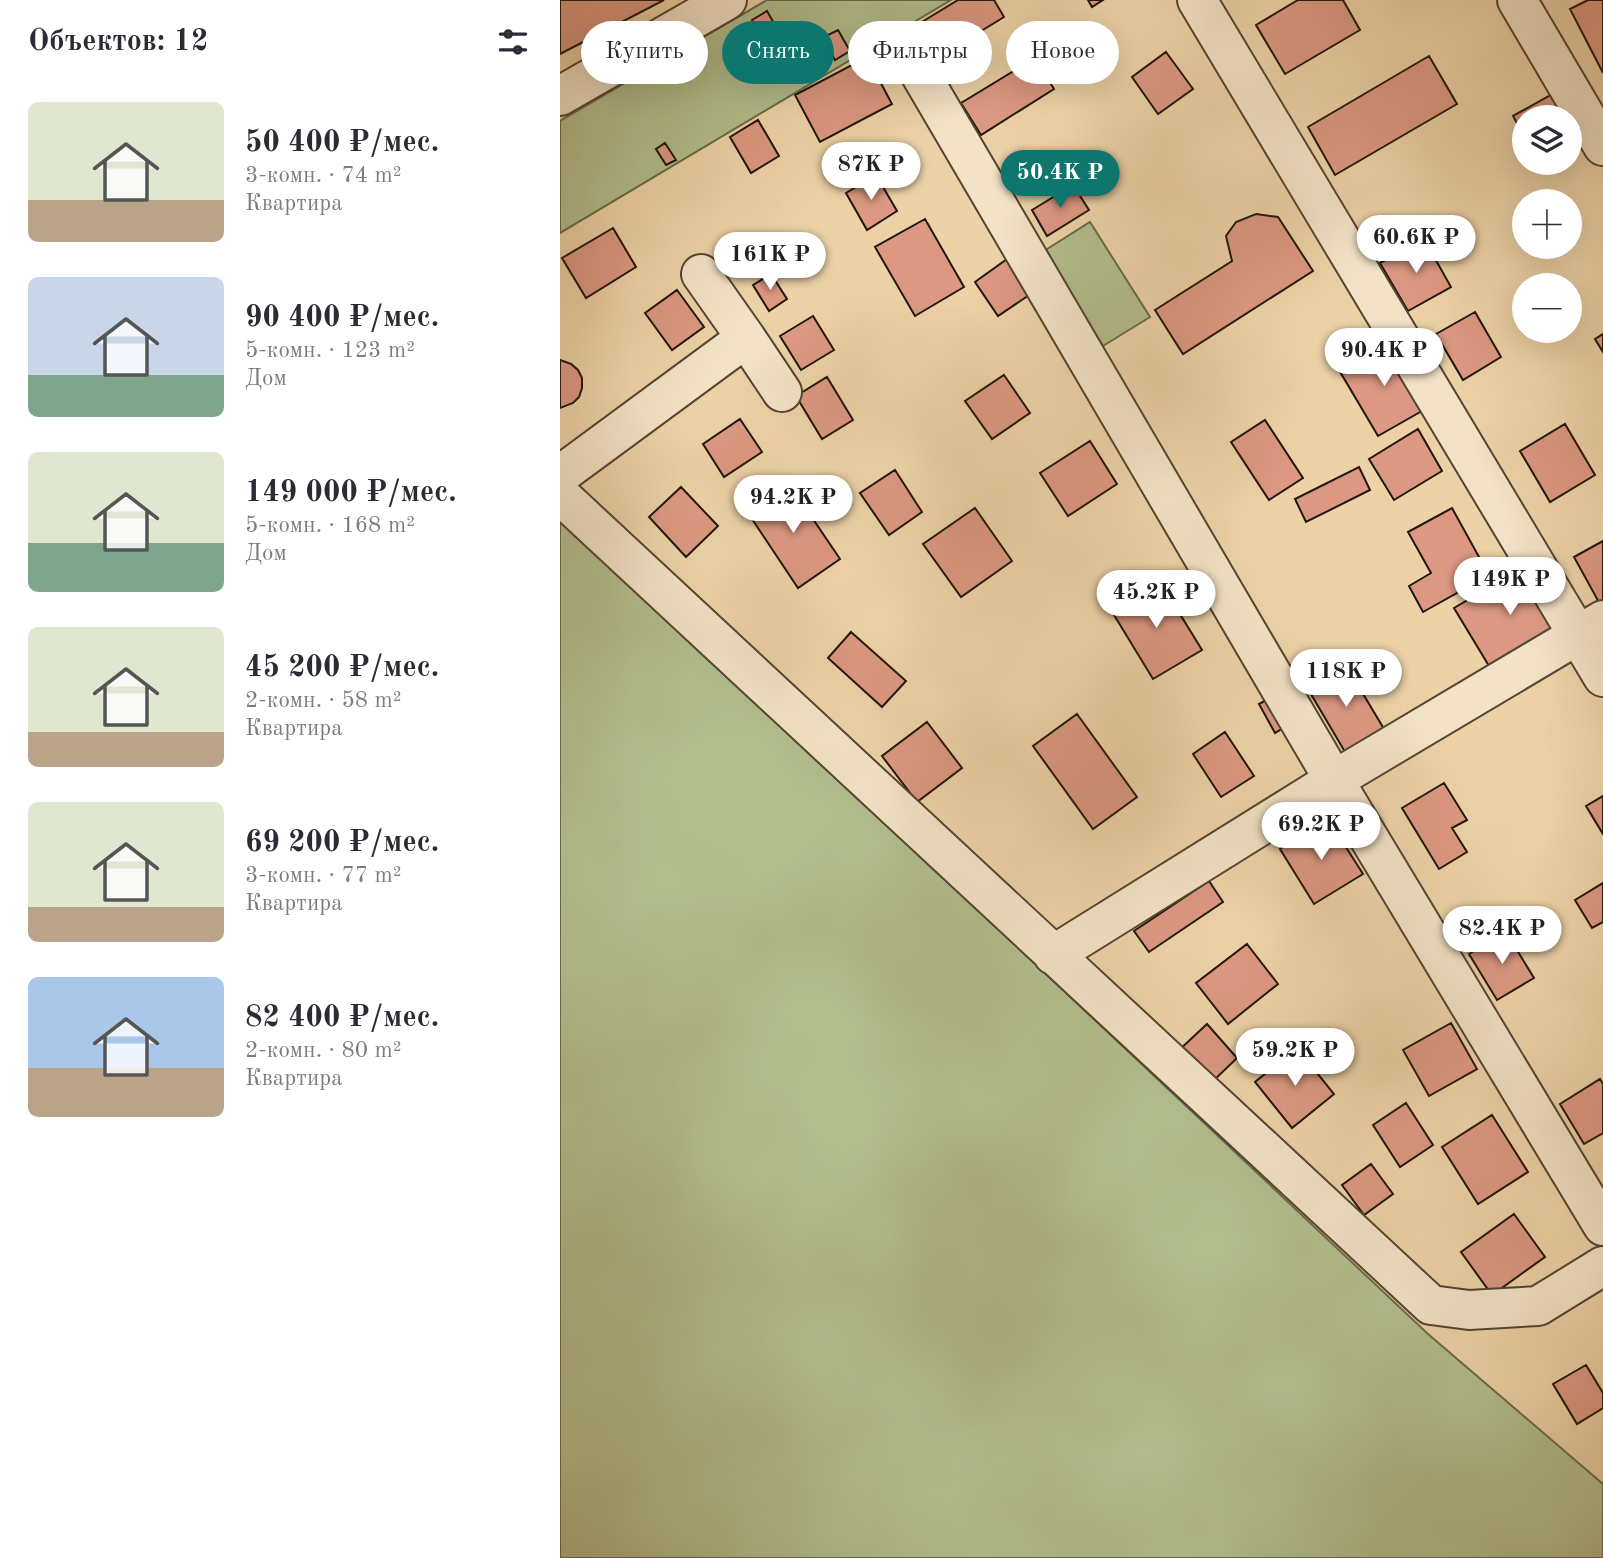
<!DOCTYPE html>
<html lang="ru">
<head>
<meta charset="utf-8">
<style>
	:root { --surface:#fff; --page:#f7f7f7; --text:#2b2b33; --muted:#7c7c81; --accent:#0f766e }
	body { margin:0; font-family:"Old Standard TT",serif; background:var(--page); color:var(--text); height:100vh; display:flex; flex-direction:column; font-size:26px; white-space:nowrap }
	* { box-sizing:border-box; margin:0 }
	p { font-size:23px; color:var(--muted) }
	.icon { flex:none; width:38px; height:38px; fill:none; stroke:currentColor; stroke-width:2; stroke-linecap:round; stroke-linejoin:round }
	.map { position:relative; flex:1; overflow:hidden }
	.side { display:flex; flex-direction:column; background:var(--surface); width:560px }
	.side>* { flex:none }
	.banner { position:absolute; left:21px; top:21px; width:665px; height:63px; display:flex; gap:14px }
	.tools { position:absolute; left:952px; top:105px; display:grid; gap:14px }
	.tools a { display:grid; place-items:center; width:70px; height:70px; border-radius:50%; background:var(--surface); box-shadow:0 7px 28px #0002; font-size:35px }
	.price { position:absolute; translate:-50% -60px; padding:0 16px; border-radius:24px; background:#fff; color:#222; font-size:23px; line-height:46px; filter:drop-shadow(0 2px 4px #0008) }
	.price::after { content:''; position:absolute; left:50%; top:42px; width:21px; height:16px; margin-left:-10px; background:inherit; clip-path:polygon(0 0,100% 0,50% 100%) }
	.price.on { background:var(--accent); color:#fff }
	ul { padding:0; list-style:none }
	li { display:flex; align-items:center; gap:21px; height:175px; padding:0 28px }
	li span { display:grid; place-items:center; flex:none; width:196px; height:140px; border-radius:10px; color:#555 }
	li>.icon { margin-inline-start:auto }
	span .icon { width:84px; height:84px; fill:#fffc; stroke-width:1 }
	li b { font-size:30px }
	h2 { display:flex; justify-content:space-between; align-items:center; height:84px; padding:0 28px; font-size:30px }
	.tag { padding:0 24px; border-radius:32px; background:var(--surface); box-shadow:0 7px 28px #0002; font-size:24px; line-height:63px }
	.tag.on { background:var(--accent); color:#fff }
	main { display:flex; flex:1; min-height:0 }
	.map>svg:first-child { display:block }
</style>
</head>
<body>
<main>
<section class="side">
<h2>Объектов: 12<svg class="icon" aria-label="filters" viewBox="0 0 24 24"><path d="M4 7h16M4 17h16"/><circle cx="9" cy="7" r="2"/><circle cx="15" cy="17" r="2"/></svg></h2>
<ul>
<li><span style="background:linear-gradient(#dfe7d0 70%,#b9a48a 0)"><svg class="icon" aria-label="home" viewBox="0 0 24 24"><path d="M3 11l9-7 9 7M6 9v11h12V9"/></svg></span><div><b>50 400 ₽/мес.</b><p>3-комн. · 74 m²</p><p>Квартира</p></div></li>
<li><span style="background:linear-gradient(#c9d6e8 70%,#7fa58c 0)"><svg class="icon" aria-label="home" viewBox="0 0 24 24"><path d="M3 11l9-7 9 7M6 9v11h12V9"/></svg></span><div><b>90 400 ₽/мес.</b><p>5-комн. · 123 m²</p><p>Дом</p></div></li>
<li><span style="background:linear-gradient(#dfe7d0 65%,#7fa58c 0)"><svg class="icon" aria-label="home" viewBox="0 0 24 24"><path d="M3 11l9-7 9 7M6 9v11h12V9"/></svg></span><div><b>149 000 ₽/мес.</b><p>5-комн. · 168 m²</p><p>Дом</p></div></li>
<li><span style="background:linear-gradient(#dfe7d0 75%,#b9a48a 0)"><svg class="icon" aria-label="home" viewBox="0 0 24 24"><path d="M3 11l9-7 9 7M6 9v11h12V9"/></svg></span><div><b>45 200 ₽/мес.</b><p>2-комн. · 58 m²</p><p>Квартира</p></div></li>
<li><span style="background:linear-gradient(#dfe7d0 75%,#b9a48a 0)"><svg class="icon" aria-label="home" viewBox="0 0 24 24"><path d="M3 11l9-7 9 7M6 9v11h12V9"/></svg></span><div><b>69 200 ₽/мес.</b><p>3-комн. · 77 m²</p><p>Квартира</p></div></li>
<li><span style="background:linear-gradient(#a9c7e8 65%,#b9a48a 0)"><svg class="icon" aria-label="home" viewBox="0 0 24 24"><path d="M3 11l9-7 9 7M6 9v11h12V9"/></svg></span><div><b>82 400 ₽/мес.</b><p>2-комн. · 80 m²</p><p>Квартира</p></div></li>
</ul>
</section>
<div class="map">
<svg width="1043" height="1558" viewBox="0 0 1043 1558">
	<rect width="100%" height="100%" fill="#edd2a7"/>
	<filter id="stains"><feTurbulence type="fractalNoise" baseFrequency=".00286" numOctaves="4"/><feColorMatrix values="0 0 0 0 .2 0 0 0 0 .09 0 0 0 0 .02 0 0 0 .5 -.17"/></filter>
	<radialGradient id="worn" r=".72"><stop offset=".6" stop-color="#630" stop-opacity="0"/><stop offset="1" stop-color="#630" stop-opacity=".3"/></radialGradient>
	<path fill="#b2bd8c" stroke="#696a4c" stroke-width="2" d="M207,0H391L0,233V121Z
		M530,222L590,317L543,346L484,251Z
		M0,516L868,1334L1043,1484V1558H0Z"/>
	<path fill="#dc9882" stroke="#20160b" stroke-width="2" d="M0,0H104L0,54Z
		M398,0H434L444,17L367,64L347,31Z
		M528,0H543L532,7Z
		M738,0H783L800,30L725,74L696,25Z
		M1028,0H1043V73L1010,9Z
		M207,11L220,34L205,43L192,20Z
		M278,30L290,51L275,60L262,38Z
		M606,52L633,89L598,114L572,77Z
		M869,56L897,104L775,175L748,127Z
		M307,57L332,104L260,142L235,95Z
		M475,58L494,89L421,135L401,103Z
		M996,92L1010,117H964V136L953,116Z
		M198,120L219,156L191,173L170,137Z
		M105,143L116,160L106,165L96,149Z
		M316,175L337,211L307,230L286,193Z
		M513,185L529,210L487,236L472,210Z
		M696,214L718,217L753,271L623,354L595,310L672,261L666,236L676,222Z
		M365,219L404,287L355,316L315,247Z
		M53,228L76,267L26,298L2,258Z
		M864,239L891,287L848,311L820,263Z
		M454,254L478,289L438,316L415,282Z
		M211,274L227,299L209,311L193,285Z
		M117,290L144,327L112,350L85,313Z
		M915,312L941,357L903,380L876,334Z
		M253,316L274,350L241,370L220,336Z
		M1043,334V352L1035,339Z
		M830,340L869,407L818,436L779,370Z
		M0,360L11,364L18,370L22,378V388L19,397L13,403L0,408Z
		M444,375L470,413L432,439L405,401Z
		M267,377L293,420L262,439L236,396Z
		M180,419L202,452L164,477L143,444Z
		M705,420L743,478L709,500L671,442Z
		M1005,424L1035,475L990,502L960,451Z
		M858,429L882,471L834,500L809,459Z
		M530,441L557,484L508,516L480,473Z
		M799,467L810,490L746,522L735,499Z
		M335,470L362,512L329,535L300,493Z
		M228,482L280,559L238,588L186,510Z
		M121,487L158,526L126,557L89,517Z
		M415,508L452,561L401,597L363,544Z
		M892,508L929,575L863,612L849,586L871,573L848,532Z
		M1043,541V605L1041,606L1014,557Z
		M969,564L1006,627L932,671L894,608Z
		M599,580L642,650L593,679L551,610Z
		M291,632L346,681L322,707L268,658Z
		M784,662L827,734L788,757L745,684Z
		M712,697L728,725L715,733L699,704Z
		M517,714L577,797L533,829L473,746Z
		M367,722L402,768L357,802L322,756Z
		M665,732L694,776L661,797L633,754Z
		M884,783L907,820L892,828L907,852L879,869L842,808Z
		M1043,796V834L1026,806Z
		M768,819L803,874L754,904L720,849Z
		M649,881L663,902L589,952L574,931Z
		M1043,883V922L1032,928L1015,900Z
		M946,932L974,978L937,1000L909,954Z
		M687,944L718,984L668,1024L636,983Z
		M891,1023L917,1069L869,1096L843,1050Z
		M647,1024L677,1058L648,1086L617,1052Z
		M737,1048L774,1094L732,1128L695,1082Z
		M1040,1079L1043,1084V1133L1024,1144L1000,1104Z
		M846,1103L873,1145L840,1167L813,1125Z
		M932,1115L968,1172L918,1204L882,1147Z
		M811,1164L833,1194L804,1215L782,1185Z
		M954,1214L985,1257L932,1295L901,1252Z
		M1026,1365L1043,1393V1408L1017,1424L993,1384Z"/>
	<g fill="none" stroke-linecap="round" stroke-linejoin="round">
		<g stroke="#534532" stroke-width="42">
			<path id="minor" d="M637,0L1043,677
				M957,0L1043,146
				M342,43L774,780L1043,1226
				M0,96L167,0
				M186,338L222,392
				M0,475L186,338L141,274
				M0,495L871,1305L909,1310L978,1306L1043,1266
				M493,955L774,780L1043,620"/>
		</g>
		<use href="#minor" stroke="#f3e2c6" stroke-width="38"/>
	</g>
	<rect width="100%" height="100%" filter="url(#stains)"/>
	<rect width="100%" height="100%" fill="url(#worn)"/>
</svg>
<div class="tools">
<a><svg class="icon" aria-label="layers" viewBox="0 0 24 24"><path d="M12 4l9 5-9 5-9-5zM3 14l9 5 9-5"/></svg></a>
<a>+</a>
<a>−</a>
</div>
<b class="price" style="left:311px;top:202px">87K ₽</b>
<b class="price on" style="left:500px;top:210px">50.4K ₽</b>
<b class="price" style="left:856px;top:275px">60.6K ₽</b>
<b class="price" style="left:210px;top:292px">161K ₽</b>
<b class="price" style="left:824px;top:388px">90.4K ₽</b>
<b class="price" style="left:233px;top:535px">94.2K ₽</b>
<b class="price" style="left:950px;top:617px">149K ₽</b>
<b class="price" style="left:596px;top:630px">45.2K ₽</b>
<b class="price" style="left:786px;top:709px">118K ₽</b>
<b class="price" style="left:761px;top:862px">69.2K ₽</b>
<b class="price" style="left:942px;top:966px">82.4K ₽</b>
<b class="price" style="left:735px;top:1088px">59.2K ₽</b>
<div class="banner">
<a class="tag">Купить</a>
<a class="tag on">Снять</a>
<a class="tag">Фильтры</a>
<a class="tag">Новое</a>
</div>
</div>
</main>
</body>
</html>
